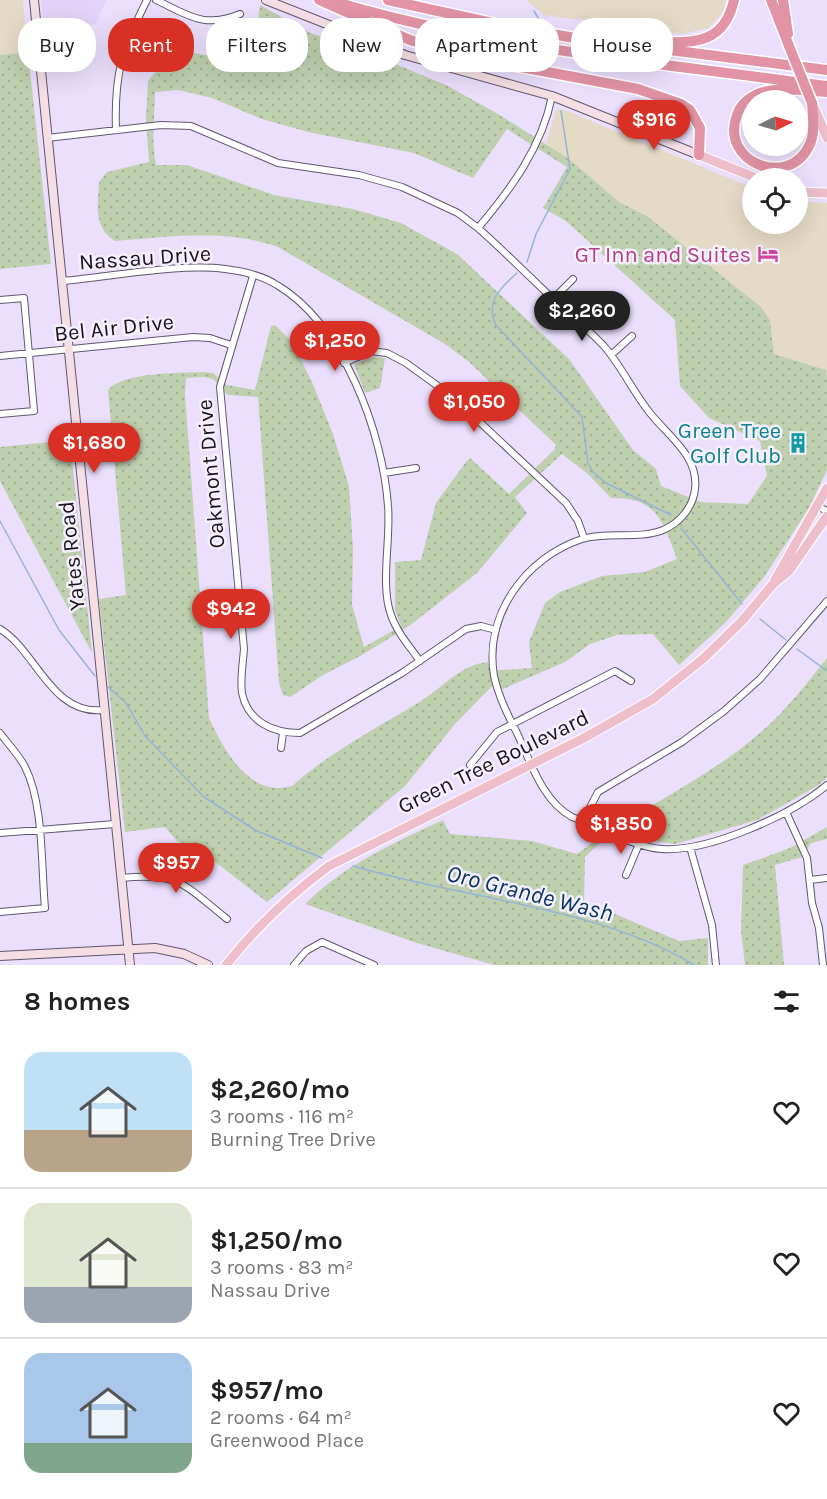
<!DOCTYPE html>
<html lang="en">
<head>
<meta charset="utf-8">
<style>
	:root { --surface:#fff; --page:#f2f2f2; --text:#222; --muted:#767676; --line:#e0e0e0; --accent:#d93025 }
	body { margin:0; font-family:Karla,sans-serif; background:var(--page); color:var(--text); height:100vh; display:flex; flex-direction:column; font-size:22px; white-space:nowrap }
	* { box-sizing:border-box; margin:0 }
	p { font-size:20px; color:var(--muted) }
	.icon { flex:none; width:33px; height:33px; fill:none; stroke:currentColor; stroke-width:2; stroke-linecap:round; stroke-linejoin:round }
	.map { position:relative; height:965px; overflow:hidden }
	.sheet { display:flex; flex-direction:column; background:var(--surface); flex:1 }
	.sheet>* { flex:none }
	.guide { position:absolute; left:18px; top:18px; width:792px; height:54px; display:flex; gap:12px }
	.needle { width:39px; rotate:85deg }
	.tools { position:absolute; left:742px; top:90px; display:grid; gap:12px }
	.tools a { display:grid; place-items:center; width:66px; height:66px; border-radius:50%; background:var(--surface); box-shadow:0 6px 24px #0002; font-size:30px }
	.price { position:absolute; translate:-50% -51px; padding:0 14px; border-radius:21px; background:var(--accent); color:#fff; font-size:20px; line-height:39px; filter:drop-shadow(0 2px 3px #0008) }
	.price::after { content:''; position:absolute; left:50%; top:36px; width:18px; height:14px; margin-left:-9px; background:inherit; clip-path:polygon(0 0,100% 0,50% 100%) }
	.price.current { background:#222; color:#fff }
	ul { padding:0; list-style:none }
	li { display:flex; align-items:center; gap:18px; height:150px; padding:0 24px }
	li+li { border-top:2px solid var(--line) }
	li span { display:grid; place-items:center; flex:none; width:168px; height:120px; border-radius:18px; color:#555 }
	li>.icon { margin-inline-start:auto }
	span .icon { width:72px; height:72px; fill:#fffc; stroke-width:1 }
	li b { font-size:26px }
	h2 { display:flex; justify-content:space-between; align-items:center; height:72px; padding:0 24px; font-size:26px }
	.pill { padding:0 21px; border-radius:24px; background:var(--surface); box-shadow:0 6px 24px #0002; font-size:21px; line-height:54px }
	.pill.current { background:var(--accent); color:#fff }
	.map>svg:first-child { display:block }
</style>
</head>
<body>
<div class="map">
<svg width="827" height="965" viewBox="0 0 827 965">
	<defs>
		<pattern id="grass-dots" width="8" height="8" patternUnits="userSpaceOnUse" patternTransform="scale(1.5)"><rect width="8" height="8" fill="#bfd0af"/><path d="M2 2h.1M6 6h.1" fill="none" stroke="#a3b296" stroke-width="1.8" stroke-linecap="round"/></pattern>
	</defs>
	<rect width="100%" height="100%" fill="#ebdffd"/>
	<path fill="#e5dac6" d="M0,0H23L28,52L0,55Z
		M526,0H726L722,13L709,28L682,34L544,15Z
		M562,109L753,188V224H798V201L827,203V377L825,370L774,354L770,320L761,307L647,216L619,202L569,160L546,144L556,110Z"/>
	<path fill="#e3d3f8" d="M41,0H106L96,24L44,27Z"/>
	<path fill="url(#grass-dots)" fill-rule="evenodd" d="M260,5L310,33L349,45L446,85L498,114L569,159L619,202L647,216L761,307L770,320L774,354L826,370L827,377V470L809,508L764,577L726,622L679,665L653,634L617,635L590,644L565,662L503,689L491,687L455,724L405,786L267,902L214,861L177,841L165,827L125,832L99,599L126,595L108,390C123,372 179,373 202,372L213,373L227,385L255,390L271,326L275,325L292,342L312,382L333,434L349,486L353,548L352,605L364,647L401,626L395,610V562L421,560L436,503L466,462L470,458L509,494L555,449L556,445L468,361L445,344L278,247C225,228 170,237 115,241C93,228 98,204 99,182L107,172L149,162L146,119L148,81L175,48C213,59 219,58 255,43ZM178,90L212,98L262,119L308,132L414,153L473,178L507,129L567,167L543,208L566,221L675,320L680,386L709,418L760,441L767,476L748,504L701,502L661,486L656,469L633,450L569,359L457,254L401,223L353,209L274,195L187,165H156C151,140 155,117 155,92ZM203,377L213,379L228,395L258,397L279,683L283,695L290,697L323,675L362,655L409,626L477,573L527,513L515,497L562,454L588,474L611,498C657,497 663,521 677,559L645,572L602,576L560,592L545,603L529,642L532,668L490,671L488,662C461,664 441,689 418,703C375,729 330,752 292,786C249,798 224,750 209,718L185,394L186,378Z
		M28,52L51,264L0,269V55Z
		M374,357L385,358L380,388L365,393L354,364Z
		M70,440L92,653L0,481V447Z
		M827,658V777L819,785L757,820L675,844L653,841L630,834L607,836L585,857L584,901L679,941L708,938V965H494L417,943L305,904C344,865 394,843 443,820L450,834L532,841L577,854C635,810 705,781 760,733C785,712 807,683 827,658Z
		M827,827V839L811,843L802,857L775,865L784,965H745L741,931L743,865L790,848Z"/>
	<g fill="none" stroke-linecap="round" stroke-linejoin="round">
		<path stroke="#93b4db" stroke-width="1.5" d="M534,11L540,21
			M527,262L536,234L570,169L561,111
			M517,273C500,288 485,302 496,325L582,417L588,463L593,472L606,483L671,515
			M0,521L59,630L95,676
			M681,528L742,604
			M760,619L786,640
			M797,649L827,671
			M108,687L126,703L145,736L204,797L255,830L322,858
			M353,866C460,898 599,907 694,965"/>
		<g stroke="#61566f" stroke-width="8">
			<path id="street" d="M156,0C188,15 204,29 240,14
				M116,130C114,73 122,50 147,0
				M47,138L161,125L191,126L278,163L359,175L402,187L458,213L478,228C505,252 531,278 557,303C573,317 590,331 604,346C622,367 633,392 650,413C668,436 699,456 695,489C693,507 680,523 663,530C638,540 608,531 582,539C525,558 484,615 494,676C498,695 507,714 516,731C530,760 542,801 572,817C596,826 637,848 662,849C709,852 791,815 827,785
				M478,228C511,189 542,147 552,96
				M253,276L220,387L244,649C243,662 240,680 242,693C248,722 273,733 300,733L402,673L466,629L481,626L496,630
				M62,281C110,277 179,263 225,269C242,271 263,276 277,285C343,324 383,433 388,506C391,538 380,585 391,615C397,632 409,646 420,661
				M553,299L573,279
				M0,300L24,298L34,411L0,414
				M611,355L632,336
				M0,356L193,337L210,338L231,345
				M344,363L371,351L387,353L406,363L453,397L566,503L578,521L584,538
				M384,473L416,468
				M819,507L827,511
				M0,629C36,650 51,716 104,710
				M0,733C8,744 19,755 25,767C44,804 41,866 45,908L0,912
				M281,748L283,733
				M470,765L497,732L615,671L631,681
				M786,812L807,858L812,903L819,928L823,965
				M583,821L598,792L682,742L724,711L760,679L827,601
				M0,833L115,824
				M690,847L712,925L716,965
				M626,875L639,844
				M121,878C180,872 183,884 227,919
				M810,880L827,878
				M294,965L306,951L322,942L374,965"/>
		</g>
		<g stroke="#61566f" stroke-width="10">
			<path id="secondary" d="M34,0L130,965
				M266,0L405,55L552,96L699,155
				M0,956L155,948L184,954L208,965"/>
		</g>
		<g stroke="#fff" stroke-width="11">
			<path id="primary" d="M814,107L827,138
				M699,155L756,178
				M798,192L827,193
				M775,580L827,488
				M226,965C256,927 290,895 329,866L584,738L653,699L704,658L742,621L773,584L789,571L827,516"/>
		</g>
		<g stroke="#fff" stroke-width="13">
			<path id="highway" d="M319,0L410,40L462,56L638,89L681,104L690,110L700,128L699,155
				M329,0C491,49 660,63 827,86
				M388,0L506,26L575,38L827,70
				M771,0L789,46
				M783,0L788,34
				M661,42C697,44 725,41 734,0
				M812,103C813,116 815,132 810,144C790,190 719,163 737,115C741,102 755,93 768,91C786,87 808,91 827,92"/>
		</g>
		<use href="#street" stroke="#fff" stroke-width="6"/>
		<use href="#secondary" stroke="#f6dfe4" stroke-width="8"/>
		<use href="#primary" stroke="#eebfca" stroke-width="9"/>
		<use href="#highway" stroke="#e294a6" stroke-width="10"/>
		<g stroke="#fff" stroke-width="13" stroke-linecap="butt">
			<path id="highway-bridge" d="M789,46L812,103"/>
		</g>
		<use href="#highway-bridge" stroke="#e294a6" stroke-width="10"/>
	</g>
	<defs>
		<g id="hotel-bare" transform="scale(1.62)"><path d="M-6-4.5h1.5V1H6V5H4.5V3h-9V5H-6ZM-4 0a1.8 1.8 0 1 1 3.6 0ZM.5 0V-2.5h3Q6-2.5 6 0Z" fill="#d1479c" stroke="#f5f0fc" stroke-width="2.5" paint-order="stroke"/></g>
		<g id="building-bare" transform="scale(1.62)"><path d="M-4-6H4V6H1V3H-1V6H-4ZM-2.5-4.3h1.7v1.8h-1.7ZM.8-4.3h1.7v1.8H.8ZM-2.5-1h1.7V.8h-1.7ZM.8-1h1.7V.8H.8Z" fill="#0f9aa8" stroke="#f5f0fc" stroke-width="2.5" paint-order="stroke"/></g>
	</defs>
	<g fill-rule="evenodd">
		<use href="#hotel-bare" x="768" y="254"/>
		<use href="#building-bare" x="798" y="443"/>
	</g>
	<g text-anchor="middle" stroke-width="5" stroke-linejoin="round" paint-order="stroke">
		<g font-size="22" fill="#b23c85" stroke="#f5f0fc" text-anchor="end">
			<text x="751" y="262">GT Inn and Suites</text>
		</g>
		<g font-size="22" fill="#18141e" stroke="#f5f0fc">
			<text transform="translate(145 257) rotate(-4)" y="8">Nassau Drive</text>
			<text transform="translate(114 327) rotate(-6)" y="8">Bel Air Drive</text>
			<text transform="translate(210 474) rotate(-95)" y="8">Oakmont Drive</text>
			<text transform="translate(71 556) rotate(-96)" y="8">Yates Road</text>
			<text transform="translate(493 761) rotate(-26)" y="8">Green Tree Boulevard</text>
		</g>
		<g font-size="22" fill="#0d838f" stroke="#f5f0fc" text-anchor="end">
			<text x="781" y="438">Green Tree<tspan x="781" dy="25">Golf Club</tspan></text>
		</g>
		<g font-size="24" font-style="italic" fill="#083767" stroke="#f5f0fc">
			<text transform="translate(530 893) rotate(14)" y="8">Oro Grande Wash</text>
		</g>
	</g>
</svg>
<div class="tools">
<a><svg class="needle" viewBox="-14 -14 28 28"><path d="M0-13l5 13h-10z" fill="#e53935"/><path d="M0 13l5-13h-10z" fill="#767676"/></svg></a>
<a><svg class="icon" aria-label="locate" viewBox="0 0 24 24"><circle cx="12" cy="12" r="6"/><path d="M12 2v4M12 18v4M2 12h4M18 12h4"/></svg></a>
</div>
<b class="price" style="left:654px;top:151px">$916</b>
<b class="price current" style="left:582px;top:342px">$2,260</b>
<b class="price" style="left:335px;top:372px">$1,250</b>
<b class="price" style="left:474px;top:433px">$1,050</b>
<b class="price" style="left:94px;top:474px">$1,680</b>
<b class="price" style="left:231px;top:640px">$942</b>
<b class="price" style="left:621px;top:855px">$1,850</b>
<b class="price" style="left:176px;top:894px">$957</b>
<div class="guide">
<a class="pill">Buy</a>
<a class="pill current">Rent</a>
<a class="pill">Filters</a>
<a class="pill">New</a>
<a class="pill">Apartment</a>
<a class="pill">House</a>
</div>
</div>
<section class="sheet">
<h2>8 homes<svg class="icon" aria-label="filters" viewBox="0 0 24 24"><path d="M4 7h16M4 17h16"/><circle cx="9" cy="7" r="2"/><circle cx="15" cy="17" r="2"/></svg></h2>
<ul>
<li><span style="background:linear-gradient(#bfe0f5 65%,#b9a48a 0)"><svg class="icon" aria-label="home" viewBox="0 0 24 24"><path d="M3 11l9-7 9 7M6 9v11h12V9"/></svg></span><div><b>$2,260/mo</b><p>3 rooms · 116 m²</p><p>Burning Tree Drive</p></div><svg class="icon" aria-label="heart" viewBox="0 0 24 24"><path d="M12 20l-8-8c-3-5 5-10 8-4 3-6 11-1 8 4z"/></svg></li>
<li><span style="background:linear-gradient(#dfe7d0 70%,#9aa5b1 0)"><svg class="icon" aria-label="home" viewBox="0 0 24 24"><path d="M3 11l9-7 9 7M6 9v11h12V9"/></svg></span><div><b>$1,250/mo</b><p>3 rooms · 83 m²</p><p>Nassau Drive</p></div><svg class="icon" aria-label="heart" viewBox="0 0 24 24"><path d="M12 20l-8-8c-3-5 5-10 8-4 3-6 11-1 8 4z"/></svg></li>
<li><span style="background:linear-gradient(#a9c7e8 75%,#7fa58c 0)"><svg class="icon" aria-label="home" viewBox="0 0 24 24"><path d="M3 11l9-7 9 7M6 9v11h12V9"/></svg></span><div><b>$957/mo</b><p>2 rooms · 64 m²</p><p>Greenwood Place</p></div><svg class="icon" aria-label="heart" viewBox="0 0 24 24"><path d="M12 20l-8-8c-3-5 5-10 8-4 3-6 11-1 8 4z"/></svg></li>
</ul>
</section>
</body>
</html>
